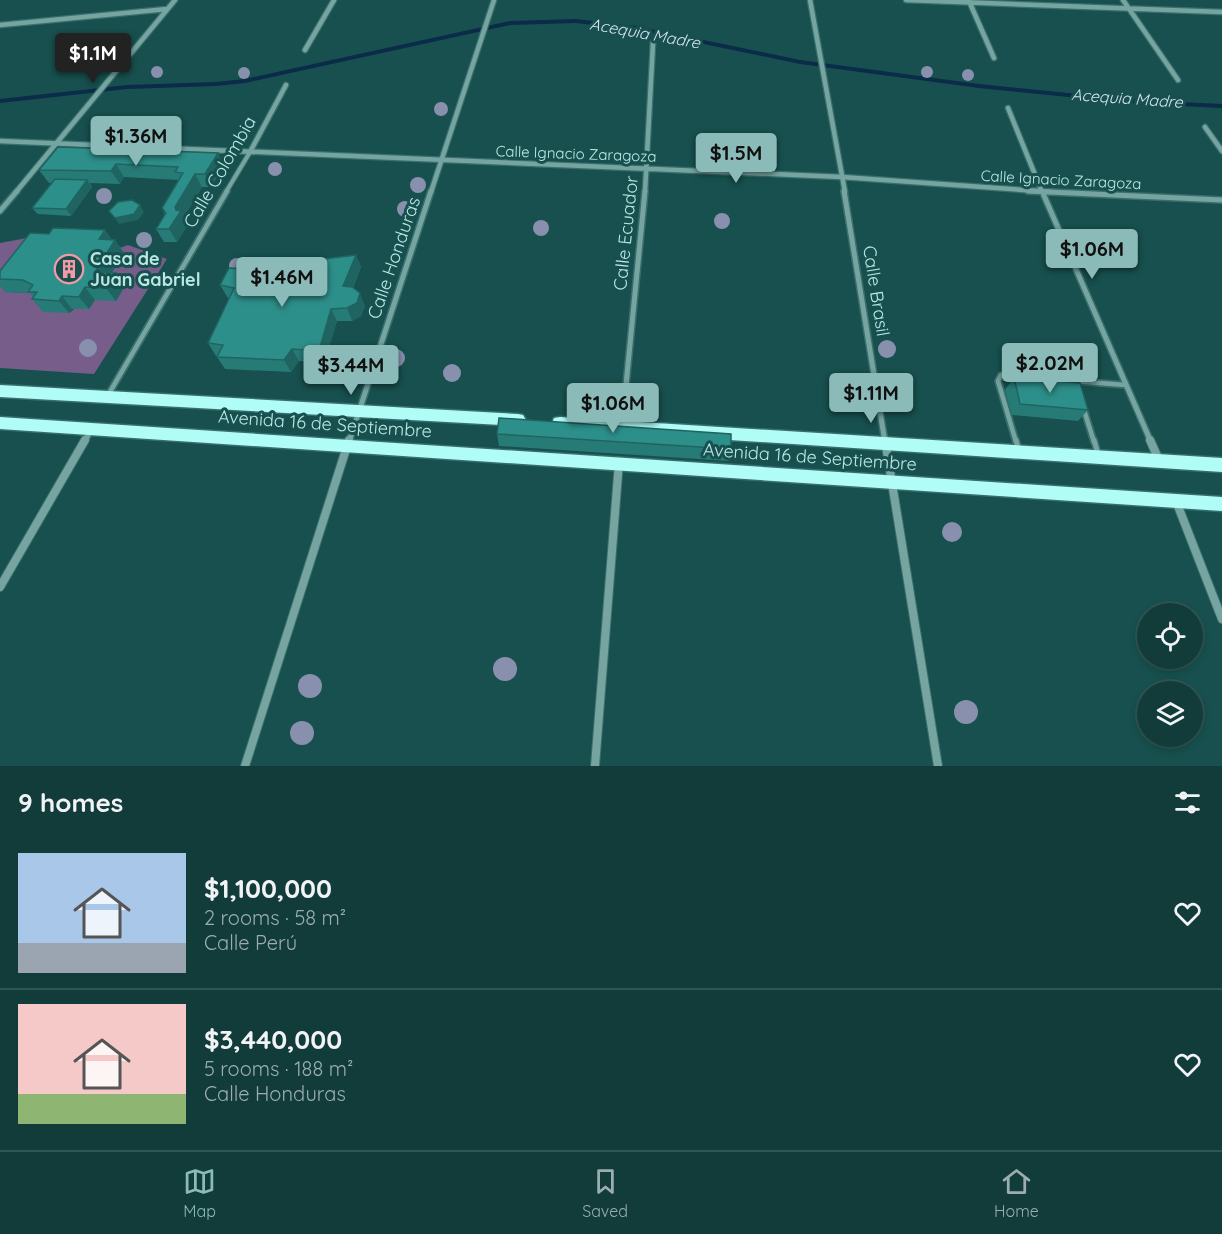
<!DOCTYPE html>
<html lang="en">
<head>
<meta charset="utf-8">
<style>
	:root { --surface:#113c3a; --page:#1a4342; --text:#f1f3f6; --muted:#9cadaf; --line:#305654; --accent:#8bbbb9 }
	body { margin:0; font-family:Quicksand,sans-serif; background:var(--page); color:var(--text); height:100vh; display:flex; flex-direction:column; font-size:22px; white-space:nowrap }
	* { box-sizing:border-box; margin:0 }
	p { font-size:20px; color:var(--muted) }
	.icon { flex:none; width:33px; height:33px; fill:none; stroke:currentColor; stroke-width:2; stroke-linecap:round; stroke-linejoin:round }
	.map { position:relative; height:766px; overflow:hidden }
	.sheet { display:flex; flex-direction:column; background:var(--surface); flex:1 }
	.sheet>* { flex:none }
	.tools { position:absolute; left:1137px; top:603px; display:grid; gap:12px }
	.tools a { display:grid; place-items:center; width:66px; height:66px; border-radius:50%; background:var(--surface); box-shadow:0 3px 9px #0003,0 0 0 2px var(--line); font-size:30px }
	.price { position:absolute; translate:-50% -51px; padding:0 14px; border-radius:6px; background:var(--accent); color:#111; font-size:20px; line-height:39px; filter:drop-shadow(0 2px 3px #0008) }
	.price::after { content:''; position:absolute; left:50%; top:36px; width:18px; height:14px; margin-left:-9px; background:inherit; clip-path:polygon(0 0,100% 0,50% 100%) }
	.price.active { background:#222; color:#fff }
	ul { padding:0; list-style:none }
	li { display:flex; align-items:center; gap:18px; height:150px; padding:0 18px }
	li+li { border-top:2px solid var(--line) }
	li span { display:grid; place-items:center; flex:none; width:168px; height:120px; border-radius:0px; color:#555 }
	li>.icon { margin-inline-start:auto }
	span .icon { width:72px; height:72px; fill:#fffc; stroke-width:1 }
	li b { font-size:26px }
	h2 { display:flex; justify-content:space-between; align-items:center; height:72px; padding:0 18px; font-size:26px }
	.tab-bar { display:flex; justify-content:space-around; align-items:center; height:84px; border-top:2px solid var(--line); background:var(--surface); font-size:16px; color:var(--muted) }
	.tab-bar a { display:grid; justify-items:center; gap:3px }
	.tab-bar .active { color:var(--accent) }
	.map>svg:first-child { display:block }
</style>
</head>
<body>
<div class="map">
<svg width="1222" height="766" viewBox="0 0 1222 766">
	<rect width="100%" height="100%" fill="#17504e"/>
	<path fill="#775d8a" d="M75,229L6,292L34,293L69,313L104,285L108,252L128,245L167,259L94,374L0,368V243Z"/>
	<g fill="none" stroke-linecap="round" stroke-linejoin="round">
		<path fill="#0b2b49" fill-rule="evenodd" d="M576,19L636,26L800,60L979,84L1138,100L1222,104V108L1138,104L979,88L800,64L636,30L576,23L510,25L245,83L216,86L127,89L0,103V99L127,85L216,82L245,79L510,21Z"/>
		<g stroke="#386f6c" stroke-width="8">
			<path id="service-far1" d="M1084,410L1094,442
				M1016,442L998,381L1001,375L1125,385"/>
		</g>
		<g stroke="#386f6c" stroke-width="8">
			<path id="service" d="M1016,440L1019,451
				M1094,440L1098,454"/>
		</g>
		<g stroke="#386f6c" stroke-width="6">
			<path id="pedestrian-far1" d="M226,192L250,152"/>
		</g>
		<g stroke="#386f6c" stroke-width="8">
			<path id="pedestrian" d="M107,397L227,191"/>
		</g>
		<g stroke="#386f6c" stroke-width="7">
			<path id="minor-far2" d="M810,0L845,192
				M906,0L1222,12
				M1123,0L1178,80
				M969,1L994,58
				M0,25L167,9
				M305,50L334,0
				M1008,108L1042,192
				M1205,127L1222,151
				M0,141L842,177L1052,192
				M250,152L286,85
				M16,192L175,0
				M431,192L494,0
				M645,192L653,43"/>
		</g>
		<g stroke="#386f6c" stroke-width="8">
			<path id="minor-far1" d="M844,191L885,442
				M1028,191L1222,200
				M1042,191L1151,442
				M0,211L17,191
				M622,426L645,191
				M84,442L92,429
				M349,442L431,191"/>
		</g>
		<g stroke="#386f6c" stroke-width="10">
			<path id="minor" d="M885,440L938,766
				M1150,440L1159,460
				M1176,501L1222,619
				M0,587L85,440
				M245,766L349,440
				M595,766L619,462"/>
		</g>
		<g stroke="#386f6c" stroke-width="3">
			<path id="primary" d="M0,385L518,414L523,415L526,420L523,425L518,426L0,397Z
				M0,417L1222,497V511L0,429Z
				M560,417L1222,458V472L560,429L554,428L552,423L554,418Z"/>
		</g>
		<use href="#service-far1" stroke="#76a4a0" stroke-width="4.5"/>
		<use href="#service" stroke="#76a4a0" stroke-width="5"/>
		<use href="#pedestrian-far1" stroke="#76a4a0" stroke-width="4"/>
		<use href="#pedestrian" stroke="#76a4a0" stroke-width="4.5"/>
		<use href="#minor-far2" stroke="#76a4a0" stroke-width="4.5"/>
		<use href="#minor-far1" stroke="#76a4a0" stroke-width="5"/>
		<use href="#minor" stroke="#76a4a0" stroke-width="8"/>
		<use href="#primary" fill="#b0fcf6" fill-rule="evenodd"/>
	</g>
	<g fill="#8890ae">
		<circle cx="157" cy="72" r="6"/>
		<circle cx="927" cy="72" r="6"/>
		<circle cx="244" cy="73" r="6"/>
		<circle cx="968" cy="75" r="6"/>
		<circle cx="441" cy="109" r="7"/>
		<circle cx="275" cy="169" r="7"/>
		<circle cx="418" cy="185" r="8"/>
		<circle cx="104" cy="196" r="8"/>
		<circle cx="405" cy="209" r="8"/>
		<circle cx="722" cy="221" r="8"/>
		<circle cx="541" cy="228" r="8"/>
		<circle cx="144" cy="240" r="8"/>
		<circle cx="237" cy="266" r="8"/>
		<circle cx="88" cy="348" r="9"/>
		<circle cx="887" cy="349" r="9"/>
		<circle cx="396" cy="358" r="9"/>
		<circle cx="452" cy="373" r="9"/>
		<circle cx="952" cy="532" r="10"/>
		<circle cx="505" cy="669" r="12"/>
		<circle cx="310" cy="686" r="12"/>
		<circle cx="966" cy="712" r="12"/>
		<circle cx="302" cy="733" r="12"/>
	</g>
	<path fill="#277b77" d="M58,147L224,166L211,187H202L184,217L188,224L177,242H164L156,229L165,215L162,208L179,180L124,177L120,184L90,183L92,187L71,216L38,214L32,208L52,183H49L39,170Z
		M115,240L124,253L112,273H116L125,286L116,301L95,300L89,309H72L69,313L43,312L32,299L33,297L29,293L5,292L0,286V271Z
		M356,255L361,267L353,288L365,306L361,316L352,321H337L324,363L299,361L291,372L225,369L217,357L218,356H216L208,343L229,298H228L220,285L274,270Z
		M1014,377L1088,410L1078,421L1012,415L1005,390Z
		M497,434L731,449L729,461L499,446Z"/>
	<path fill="#206461" d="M218,153L224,166L211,187L205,174Z
		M116,164L124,177L120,184L111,171Z
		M195,174L202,187L184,217L188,224L177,242L169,229L176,210L175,207Z
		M87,180L92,187L71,216L66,209Z
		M140,205L144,212L138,220L119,224L115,218Z
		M105,230L114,242L115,240L124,253L104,285L95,272L99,239Z
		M356,255L361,267L348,299L343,286Z
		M116,273L125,286L116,301L106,288Z
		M85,287L95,300L89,309L79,297Z
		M360,293L365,306L361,316L352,321L347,308Z
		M62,296L72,309L69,313L59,301Z
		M331,309L337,321L324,363L319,351Z
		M292,349L299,361L291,372L284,360Z"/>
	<path fill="#2d8f8a" stroke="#206461" stroke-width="1.5" d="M58,147L218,153L205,174H195L175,207L176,210L181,211L169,229H156L166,213L162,208L183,173L175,172L178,167L116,164L111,171L39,170Z
		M55,179L87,180L66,209L32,208Z
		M132,200L140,205L134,214L115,218L109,211L118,202Z
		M53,228L105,230L99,239L115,240L95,272L116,273L106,288L85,287L79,297L62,296L59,301L32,299L37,292H28L33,285L23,280L0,279V271L30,233L49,234Z
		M356,255L343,286L352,287L360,293L357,303L347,308L331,309L319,351L292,349L284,360L217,357L223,345L208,343L234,288L220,285L229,268L274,270L276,265Z
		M1014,377L1080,383L1088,410L1020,404Z
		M499,418L731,434V449L497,434Z"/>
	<defs>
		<g id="building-ring" transform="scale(1.5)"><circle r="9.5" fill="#17504e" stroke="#f39aa7" stroke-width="1.5"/><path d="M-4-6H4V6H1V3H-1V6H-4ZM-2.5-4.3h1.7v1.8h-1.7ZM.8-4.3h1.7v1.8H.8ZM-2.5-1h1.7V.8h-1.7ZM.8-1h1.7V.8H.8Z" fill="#f39aa7"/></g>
	</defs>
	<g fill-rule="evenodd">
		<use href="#building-ring" x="69" y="269"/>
	</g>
	<g text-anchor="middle" stroke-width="6" stroke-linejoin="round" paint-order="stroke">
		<g font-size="15" fill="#bae9e5" stroke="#17504e">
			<text transform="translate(576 154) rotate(2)" y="5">Calle Ignacio Zaragoza</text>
			<text transform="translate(1061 180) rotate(3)" y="5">Calle Ignacio Zaragoza</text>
		</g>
		<g font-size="16" font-style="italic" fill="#d4e3f4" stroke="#17504e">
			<text transform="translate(645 33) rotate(10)" y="6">Acequia Madre</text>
			<text transform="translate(1127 98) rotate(4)" y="6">Acequia Madre</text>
		</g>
		<g font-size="18" fill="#bae9e5" stroke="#17504e">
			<text transform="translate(220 172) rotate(-60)" y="6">Calle Colombia</text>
			<text transform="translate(626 233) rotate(-84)" y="6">Calle Ecuador</text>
			<text transform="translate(394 258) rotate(-71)" y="6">Calle Honduras</text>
			<text transform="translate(876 291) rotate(81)" y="6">Calle Brasil</text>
			<text transform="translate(325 424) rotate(4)" y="6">Avenida 16 de Septiembre</text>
			<text transform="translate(810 457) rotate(4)" y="6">Avenida 16 de Septiembre</text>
		</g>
		<g font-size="18" font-weight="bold" fill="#bae9e5" stroke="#17504e" text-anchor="start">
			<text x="90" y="265">Casa de<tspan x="90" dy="21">Juan Gabriel</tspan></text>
		</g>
	</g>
</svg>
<div class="tools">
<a><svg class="icon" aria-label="locate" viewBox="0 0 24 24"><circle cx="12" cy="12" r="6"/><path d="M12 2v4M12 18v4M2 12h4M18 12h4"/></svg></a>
<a><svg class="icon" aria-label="layers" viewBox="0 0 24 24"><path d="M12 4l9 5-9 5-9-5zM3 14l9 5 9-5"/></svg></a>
</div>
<b class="price active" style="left:93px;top:84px">$1.1M</b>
<b class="price" style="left:136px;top:167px">$1.36M</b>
<b class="price" style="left:736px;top:184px">$1.5M</b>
<b class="price" style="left:1092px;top:280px">$1.06M</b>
<b class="price" style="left:282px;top:308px">$1.46M</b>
<b class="price" style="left:1050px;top:394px">$2.02M</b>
<b class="price" style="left:351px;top:396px">$3.44M</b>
<b class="price" style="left:871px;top:424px">$1.11M</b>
<b class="price" style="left:613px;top:434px">$1.06M</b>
</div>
<section class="sheet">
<h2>9 homes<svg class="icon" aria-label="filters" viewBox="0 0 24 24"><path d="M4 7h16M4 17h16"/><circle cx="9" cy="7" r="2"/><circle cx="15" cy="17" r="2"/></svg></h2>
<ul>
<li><span style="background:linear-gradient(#a9c7e8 75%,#9aa5b1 0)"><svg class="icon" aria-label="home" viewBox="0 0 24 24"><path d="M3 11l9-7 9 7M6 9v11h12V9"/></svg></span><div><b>$1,100,000</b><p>2 rooms · 58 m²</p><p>Calle Perú</p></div><svg class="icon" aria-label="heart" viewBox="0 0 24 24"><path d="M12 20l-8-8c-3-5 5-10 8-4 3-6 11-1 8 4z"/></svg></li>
<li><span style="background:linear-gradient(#f6c9c9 75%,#8fb573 0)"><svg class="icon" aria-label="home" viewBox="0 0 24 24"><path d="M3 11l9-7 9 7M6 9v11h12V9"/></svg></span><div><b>$3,440,000</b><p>5 rooms · 188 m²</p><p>Calle Honduras</p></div><svg class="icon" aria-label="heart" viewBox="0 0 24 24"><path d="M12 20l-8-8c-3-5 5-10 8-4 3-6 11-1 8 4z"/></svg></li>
</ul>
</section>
<nav class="tab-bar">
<a class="active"><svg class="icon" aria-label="map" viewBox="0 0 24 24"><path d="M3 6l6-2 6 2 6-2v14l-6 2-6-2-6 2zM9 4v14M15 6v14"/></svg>Map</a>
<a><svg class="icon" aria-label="saved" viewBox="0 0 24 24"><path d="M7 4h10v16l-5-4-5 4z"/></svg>Saved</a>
<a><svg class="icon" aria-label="home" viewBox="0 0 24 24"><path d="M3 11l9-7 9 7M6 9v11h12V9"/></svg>Home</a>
</nav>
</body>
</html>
